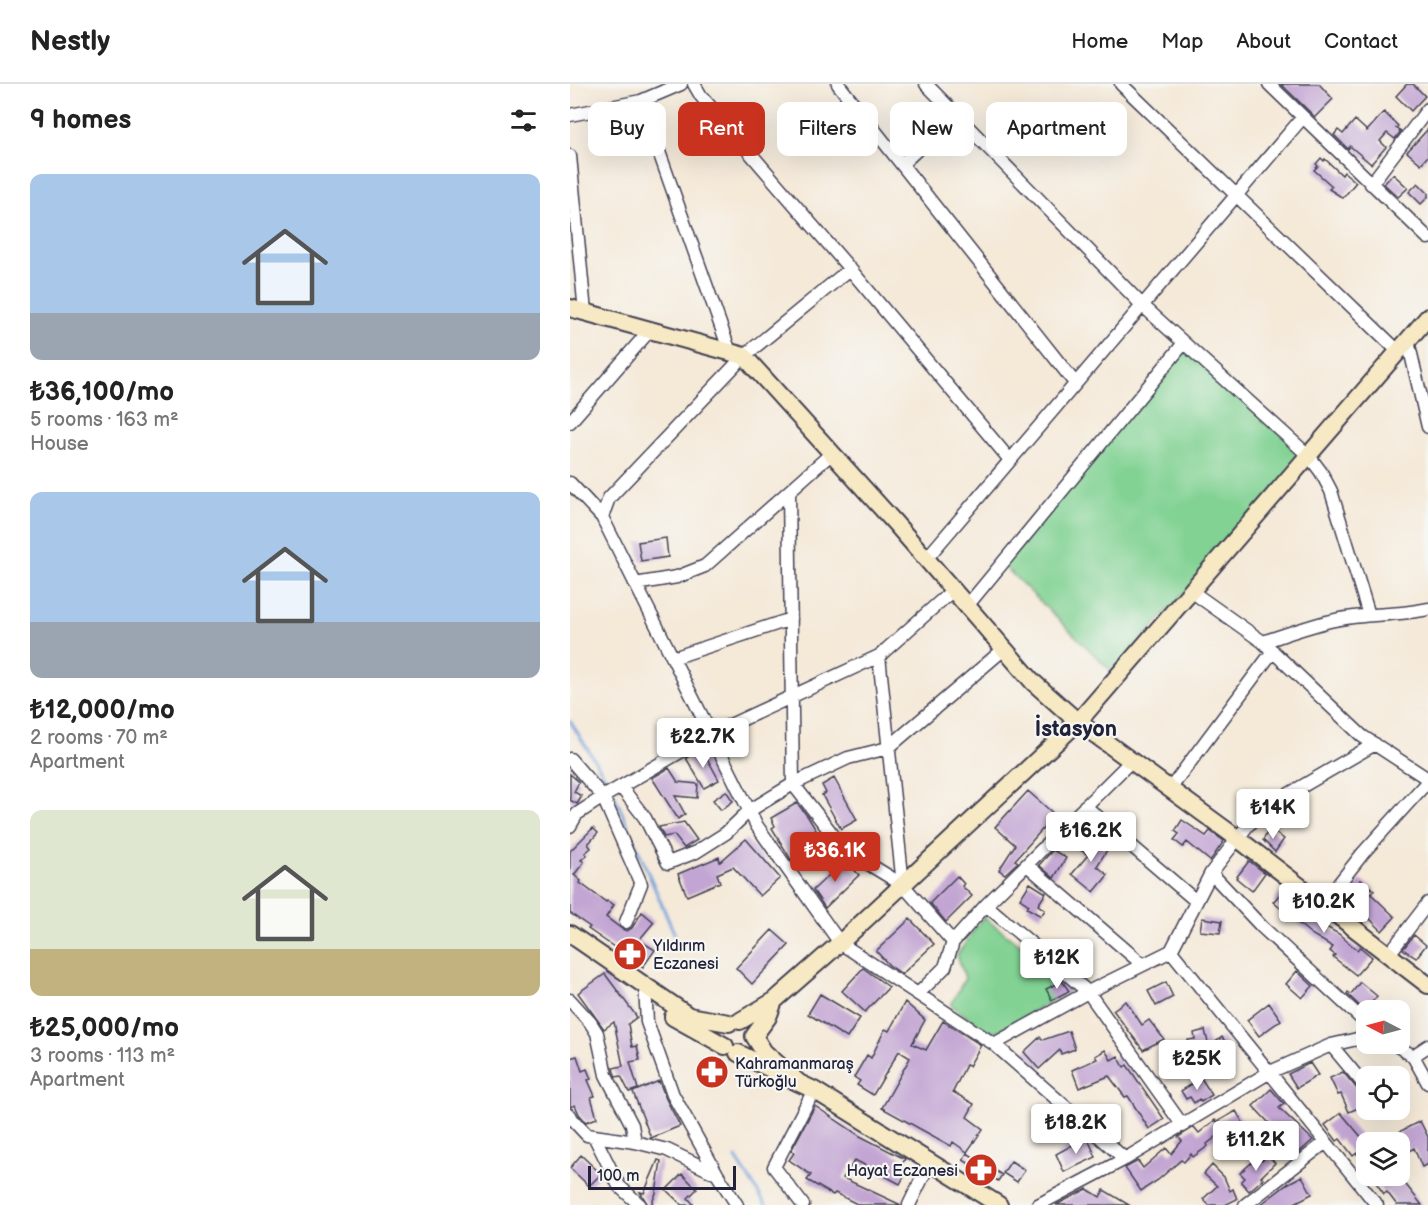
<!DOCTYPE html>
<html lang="en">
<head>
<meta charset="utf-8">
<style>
	:root { --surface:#fff; --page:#f2f2f2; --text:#222; --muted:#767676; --line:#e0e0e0; --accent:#c8321e }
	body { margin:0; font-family:"Balsamiq Sans",sans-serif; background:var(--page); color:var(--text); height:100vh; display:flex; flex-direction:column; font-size:22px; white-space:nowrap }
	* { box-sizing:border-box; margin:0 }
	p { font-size:20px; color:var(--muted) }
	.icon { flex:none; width:33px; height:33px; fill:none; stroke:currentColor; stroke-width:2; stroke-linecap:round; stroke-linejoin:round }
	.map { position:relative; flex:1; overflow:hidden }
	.sheet { display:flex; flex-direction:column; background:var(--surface); width:570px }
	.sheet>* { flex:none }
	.guide { position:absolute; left:18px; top:18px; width:570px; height:54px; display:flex; gap:12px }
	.needle { width:39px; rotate:276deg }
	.buttons { position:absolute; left:786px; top:916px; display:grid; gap:12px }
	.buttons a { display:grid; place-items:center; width:54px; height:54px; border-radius:12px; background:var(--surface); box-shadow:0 6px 24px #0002; font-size:30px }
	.scale { position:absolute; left:18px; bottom:15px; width:148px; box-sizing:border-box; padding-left:6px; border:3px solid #22223b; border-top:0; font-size:16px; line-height:21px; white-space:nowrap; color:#22223b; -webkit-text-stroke:4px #f6f6f2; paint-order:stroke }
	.price { position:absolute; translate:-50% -51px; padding:0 14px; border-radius:6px; background:#fff; color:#222; font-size:20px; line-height:39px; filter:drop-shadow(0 2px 3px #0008) }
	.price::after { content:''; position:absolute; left:50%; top:36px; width:18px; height:14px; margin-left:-9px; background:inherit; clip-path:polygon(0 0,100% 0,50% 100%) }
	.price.on { background:var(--accent); color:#fff }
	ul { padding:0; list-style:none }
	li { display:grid; align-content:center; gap:12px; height:318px; padding:0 30px }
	li span { display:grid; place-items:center; height:186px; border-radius:12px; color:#555 }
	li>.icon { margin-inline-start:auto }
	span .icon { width:108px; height:108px; fill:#fffc; stroke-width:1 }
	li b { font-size:26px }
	h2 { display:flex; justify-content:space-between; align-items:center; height:72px; padding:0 30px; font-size:26px }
	.tag { padding:0 21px; border-radius:12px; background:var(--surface); box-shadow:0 6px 24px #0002; font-size:21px; line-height:54px }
	.tag.on { background:var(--accent); color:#fff }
	header { display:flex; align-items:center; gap:36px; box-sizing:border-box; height:84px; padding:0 30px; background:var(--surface); border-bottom:2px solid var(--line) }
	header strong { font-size:28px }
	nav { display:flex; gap:33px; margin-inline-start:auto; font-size:21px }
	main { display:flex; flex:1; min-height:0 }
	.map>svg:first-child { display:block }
</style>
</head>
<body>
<header>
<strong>Nestly</strong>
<nav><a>Home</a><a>Map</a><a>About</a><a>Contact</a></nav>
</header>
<main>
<section class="sheet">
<h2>9 homes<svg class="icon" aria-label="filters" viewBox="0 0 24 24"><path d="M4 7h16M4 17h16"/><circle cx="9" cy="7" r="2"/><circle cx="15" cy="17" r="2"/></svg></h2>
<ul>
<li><span style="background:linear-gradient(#a9c7e8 75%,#9aa5b1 0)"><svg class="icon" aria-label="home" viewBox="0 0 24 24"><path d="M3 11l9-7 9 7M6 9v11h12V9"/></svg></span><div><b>₺36,100/mo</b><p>5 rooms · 163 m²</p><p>House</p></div></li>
<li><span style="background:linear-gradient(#a9c7e8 70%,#9aa5b1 0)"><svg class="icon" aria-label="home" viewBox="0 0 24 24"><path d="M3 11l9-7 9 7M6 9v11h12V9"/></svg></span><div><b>₺12,000/mo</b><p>2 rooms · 70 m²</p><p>Apartment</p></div></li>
<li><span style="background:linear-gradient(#dfe7d0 75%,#c2b280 0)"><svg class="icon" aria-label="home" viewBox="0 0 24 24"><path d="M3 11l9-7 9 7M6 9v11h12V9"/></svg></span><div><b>₺25,000/mo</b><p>3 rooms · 113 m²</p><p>Apartment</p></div></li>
</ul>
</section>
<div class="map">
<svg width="858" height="1121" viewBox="0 0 858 1121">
	<rect width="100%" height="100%" fill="#f6f6f2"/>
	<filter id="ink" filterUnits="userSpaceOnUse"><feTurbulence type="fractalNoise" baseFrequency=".0167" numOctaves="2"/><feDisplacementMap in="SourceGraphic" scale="12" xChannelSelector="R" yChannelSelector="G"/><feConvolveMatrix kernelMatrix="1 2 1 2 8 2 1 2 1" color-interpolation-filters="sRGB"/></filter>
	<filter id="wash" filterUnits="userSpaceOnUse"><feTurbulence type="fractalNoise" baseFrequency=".008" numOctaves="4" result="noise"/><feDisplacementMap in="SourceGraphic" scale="24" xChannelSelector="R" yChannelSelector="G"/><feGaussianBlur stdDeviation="1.35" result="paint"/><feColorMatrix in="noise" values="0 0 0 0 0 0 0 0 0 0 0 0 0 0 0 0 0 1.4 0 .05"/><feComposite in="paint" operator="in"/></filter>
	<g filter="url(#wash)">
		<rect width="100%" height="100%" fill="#f5e9d8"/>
		<path fill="#81d293" stroke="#527a67" stroke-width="1.5" d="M614,259L739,372L542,588L432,480Z
			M413,833L494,893L499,907L425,949L411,943L381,921L395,894L387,871Z"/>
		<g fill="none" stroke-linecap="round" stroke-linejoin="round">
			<path stroke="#72a2dc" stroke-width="3" d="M0,637L42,704
				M44,710L105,851
				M166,1074L196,1121"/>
		</g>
		<g id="blocks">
			<path fill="#c2a5d3" d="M711,0H749L763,15L745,33Z
				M837,0H843L855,12L841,27L826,12Z
				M814,28L828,42L826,44L831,47L825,55L817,49L810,57L816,63L801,80L780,62L778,65L764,51L768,46L773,50L785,36L797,47Z
				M858,45V72L851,80L837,68Z
				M751,74L754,77L755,75L772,91L774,88L786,98L773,114L759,105L762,102L744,86L748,82L746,80Z
				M823,90L838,104L828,113L814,100Z
				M848,99L858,109V113L851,120L839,108Z
				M96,454L98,473L71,477L68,458Z
				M132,665L149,696L134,704L116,674Z
				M99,684L108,698L128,700L127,714L105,712L115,730L108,735L82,694Z
				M0,690L9,698L4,708L12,712L7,720L0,716Z
				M264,694L287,736L271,745L252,711L256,709L252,701Z
				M156,707L163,717L151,726L143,716Z
				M458,707L485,731L445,776L448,778L435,790L429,786L445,761L425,743Z
				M227,719L238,733L252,756L242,762L244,766L235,771L233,769L221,776L202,744L205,742L201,734Z
				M612,736L636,752L640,747L654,757L640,777L617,758L613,763L604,756L609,750L605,747Z
				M114,738L127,756L114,764L104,751L94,753L89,743Z
				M23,744L28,749L18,760L21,764L15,769L17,771L11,776L14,778L4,791L11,797L10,799L36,818L37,817L44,821L36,833L52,845L57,847L62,844L72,828L84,838L69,856L85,866L73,883L18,845L20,843L0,829V767Z
				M699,745L714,755L705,768L693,756Z
				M515,748L531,758L529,761L537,766L527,782L538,791L524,808L502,790L518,771L506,763Z
				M176,755L210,794L190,812L163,783L147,790L150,798L117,812L108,790L149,773L150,778Z
				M483,766L496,774L484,794L469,781Z
				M275,776L289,791L255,824L243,806Z
				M679,777L695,789L682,807L666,794Z
				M387,792L394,800L392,802L402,812L376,838L360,819Z
				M791,796L804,806L801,810L825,833L812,847L789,824L785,829L772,818Z
				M460,799L476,809L468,821L475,826L471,832L457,824L459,821L450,815Z
				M711,809L718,815L721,811L742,828L744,826L752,832L747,838L769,850L787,866L790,863L802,873L786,891L763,873L765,871L760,867L763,863L741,850L703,818Z
				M632,834L652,837L650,849L630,847Z
				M340,835L364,860L332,890L319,881L306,867Z
				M202,846L219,861L182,900L166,884Z
				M844,851L856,861L846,874L833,865Z
				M293,884L319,903L295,928L272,907Z
				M727,887L743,902L732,914L716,900Z
				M35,890L67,933L58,940L62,963L67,962L70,976L60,978L68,1005L59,1008L51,992L46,993L44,988L43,984L53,982L44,938L34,945L8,909Z
				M492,897L499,907L482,916L476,905Z
				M596,898L603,913L586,922L578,907Z
				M790,898L807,912L795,927L777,910L778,908L781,910Z
				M250,910L290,934L277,954L238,930Z
				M556,917L572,941L579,936L594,955L573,966L543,926Z
				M335,918L355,936L342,960L356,966L373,937L411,961L399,982L396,981L383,1008L404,1020L397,1033L413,1045L397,1068L383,1058L381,1062L312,1024L340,974L329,967L303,1011L287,1001L290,997L284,993L297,971L301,974L315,945L319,947Z
				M699,919L711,936L689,952L677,936Z
				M635,946L639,963L652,953L662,967L644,981L630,962L620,964L618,956L625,955L624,949Z
				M499,947L505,965L491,970L490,966L469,985L454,968L470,953L473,956Z
				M535,966L541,976L548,972L554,983L557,981L594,1035L579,1045L558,1012L555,1013L539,992L509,1004L502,986L527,975L525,972Z
				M7,972L12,987L17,985L21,995L18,996L25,1012L21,1013L27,1034L16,1038L9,1030L5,1021L0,1023V974Z
				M740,979L748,991L727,1004L718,990Z
				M773,988L789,1007L795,1021L779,1028L771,1010L768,1011L760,994Z
				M631,994L642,1011L631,1018L629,1015L624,1019L620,1013L616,1015L611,1007Z
				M89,997L96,1015L110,1042L81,1054L63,1008Z
				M701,1005L714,1020L709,1024L743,1056L726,1071L696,1045L700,1040L683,1022Z
				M245,1022L290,1052L335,1075L331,1082L338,1085L330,1100L285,1076L273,1094L331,1121H289L265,1109L263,1111L237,1096L241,1091L219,1076L224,1069L221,1067Z
				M666,1027L675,1042L659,1052L655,1046L637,1060L638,1062L623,1073L621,1070L614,1078L611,1076L588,1096L571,1107L555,1084L568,1077L573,1084L596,1064L601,1070L612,1057L608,1053L624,1043L629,1049L645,1036L647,1038Z
				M771,1029L793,1055L796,1062V1086L787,1069L783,1072L770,1055L767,1057L755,1041Z
				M850,1037L858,1053V1080L852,1083L844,1064L839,1067L829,1048Z
				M517,1053L526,1073L494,1088L486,1070Z
				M397,1069L432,1091L428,1097L393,1076Z
				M11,1071L31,1090L19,1102L0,1084Z
				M697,1071L705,1079L691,1093L693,1095L679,1107L671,1098L675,1094L670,1089L688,1073L692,1077Z
				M88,1076L91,1077L86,1109L81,1121H78L70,1108L74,1109Z
				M441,1077L455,1086L447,1098L433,1089Z
				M642,1081L654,1093L660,1107L663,1105L667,1115L655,1121H639L633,1115L647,1102L634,1090Z
				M112,1090L127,1105L118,1114L124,1121H112L96,1106Z
				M732,1092L742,1110L721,1121H690L719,1099Z
				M810,1092H829L852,1121H827L817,1108L814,1110L804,1096Z
				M517,1105L530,1113L534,1106L559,1121H486Z"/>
		</g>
	</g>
	<g filter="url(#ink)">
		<use href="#blocks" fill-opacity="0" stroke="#424053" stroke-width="1.5"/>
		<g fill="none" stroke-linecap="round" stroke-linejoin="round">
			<g stroke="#424053" stroke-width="15">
				<path id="street" d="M124,0L131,12L280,185L440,376
					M268,0L505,299
					M356,0L572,221L739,372L751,388L761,407L799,531
					M551,0L829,268
					M699,0L858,154
					M71,17L160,268
					M0,31L71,17L111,0
					M0,72L15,228
					M332,80L385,30
					M801,100L858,25
					M280,185L174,272L39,414L32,433L187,742L270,859L424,960L555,1075
					M838,257L858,343
					M0,338L80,246
					M0,399L32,433
					M219,408L223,700L274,765L333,801L383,858
					M356,475L733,33
					M65,500L107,493L135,482L262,369
					M621,507L693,558L792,652L858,695
					M397,522L614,259
					M693,558C717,550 741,541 765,536C796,529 827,532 858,525
					M309,572L333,801
					M103,574L221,535
					M0,675L33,713L71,800L56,838
					M51,703L75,734L98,779L126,768L156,749L179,727L223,700L278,674L318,664L434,565
					M600,705L703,567
					M515,722L626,817
					M0,742L7,730L33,713L141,650L309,572L383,506
					M457,781L572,880
					M641,789L692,843L796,939
					M753,820L793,769L858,697
					M416,821L518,908L613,1042
					M601,867L807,1121
					M819,870L858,819
					M75,902L77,938L103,1011L147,1090L167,1121
					M348,910L375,883L383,858L416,821L561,677
					M0,916L20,938L27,949L36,991L62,1041L65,1058
					M424,960L518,908L601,867L641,789L678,741L719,710L805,660
					M824,960L843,972L858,999
					M761,961L796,1003
					M843,972L858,962
					M0,1031L2,1035L17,1051L65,1058L97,1066L147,1090
					M24,1052L49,1102L70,1121
					M233,1121L204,1083L244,1006
					M339,1121L360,1078
					M468,1121L555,1075L700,988L761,961L796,953
					M675,1121L756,1058"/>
			</g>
			<g stroke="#424053" stroke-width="20">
				<path id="secondary" d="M0,224L174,272L325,439L463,598L508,638L667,754L858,901
					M0,850L119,932L159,939
					M103,933L155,962
					M170,937L204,917L270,859L508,638L858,233
					M168,969L229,999L194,968L184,952L198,933L204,917
					M229,999L244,1006L429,1121"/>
			</g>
			<use href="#street" stroke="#fff" stroke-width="12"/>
			<use href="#secondary" stroke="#f6e9c3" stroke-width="16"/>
		</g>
	</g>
	<defs>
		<g id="pharmacy-disc" transform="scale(1.725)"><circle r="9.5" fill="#c8321e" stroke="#f6f6f2"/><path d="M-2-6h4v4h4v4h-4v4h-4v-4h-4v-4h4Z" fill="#fff"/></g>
	</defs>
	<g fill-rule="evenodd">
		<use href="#pharmacy-disc" x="60" y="870"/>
		<use href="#pharmacy-disc" x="142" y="988"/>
		<use href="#pharmacy-disc" x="411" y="1086"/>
	</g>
	<g text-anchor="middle" stroke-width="4.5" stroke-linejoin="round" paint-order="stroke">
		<g font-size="16" fill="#22223b" stroke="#f6f6f2" text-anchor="start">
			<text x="83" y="867">Yıldırım<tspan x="83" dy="18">Eczanesi</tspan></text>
			<text x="165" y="985">Kahramanmaraş<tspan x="165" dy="18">Türkoğlu</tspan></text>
			<text x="388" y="1092" text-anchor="end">Hayat Eczanesi</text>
		</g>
		<g font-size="22" font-weight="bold" fill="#22223b" stroke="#f6f6f2">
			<text x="506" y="652">İstasyon</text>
		</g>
	</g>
</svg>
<div class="buttons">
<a><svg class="needle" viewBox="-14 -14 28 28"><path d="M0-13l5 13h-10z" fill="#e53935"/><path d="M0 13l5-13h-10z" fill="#767676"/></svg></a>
<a><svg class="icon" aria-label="locate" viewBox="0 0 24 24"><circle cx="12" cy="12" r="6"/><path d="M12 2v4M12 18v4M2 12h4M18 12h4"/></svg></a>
<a><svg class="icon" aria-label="layers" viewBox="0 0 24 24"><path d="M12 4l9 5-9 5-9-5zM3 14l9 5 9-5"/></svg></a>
</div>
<div class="scale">100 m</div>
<b class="price" style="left:133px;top:685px">₺22.7K</b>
<b class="price" style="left:703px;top:756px">₺14K</b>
<b class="price" style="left:521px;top:779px">₺16.2K</b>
<b class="price on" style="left:265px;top:799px">₺36.1K</b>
<b class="price" style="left:754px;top:850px">₺10.2K</b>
<b class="price" style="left:487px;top:906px">₺12K</b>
<b class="price" style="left:627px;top:1007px">₺25K</b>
<b class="price" style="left:506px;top:1071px">₺18.2K</b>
<b class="price" style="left:686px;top:1088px">₺11.2K</b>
<div class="guide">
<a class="tag">Buy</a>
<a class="tag on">Rent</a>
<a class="tag">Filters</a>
<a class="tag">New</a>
<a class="tag">Apartment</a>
</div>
</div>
</main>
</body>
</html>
